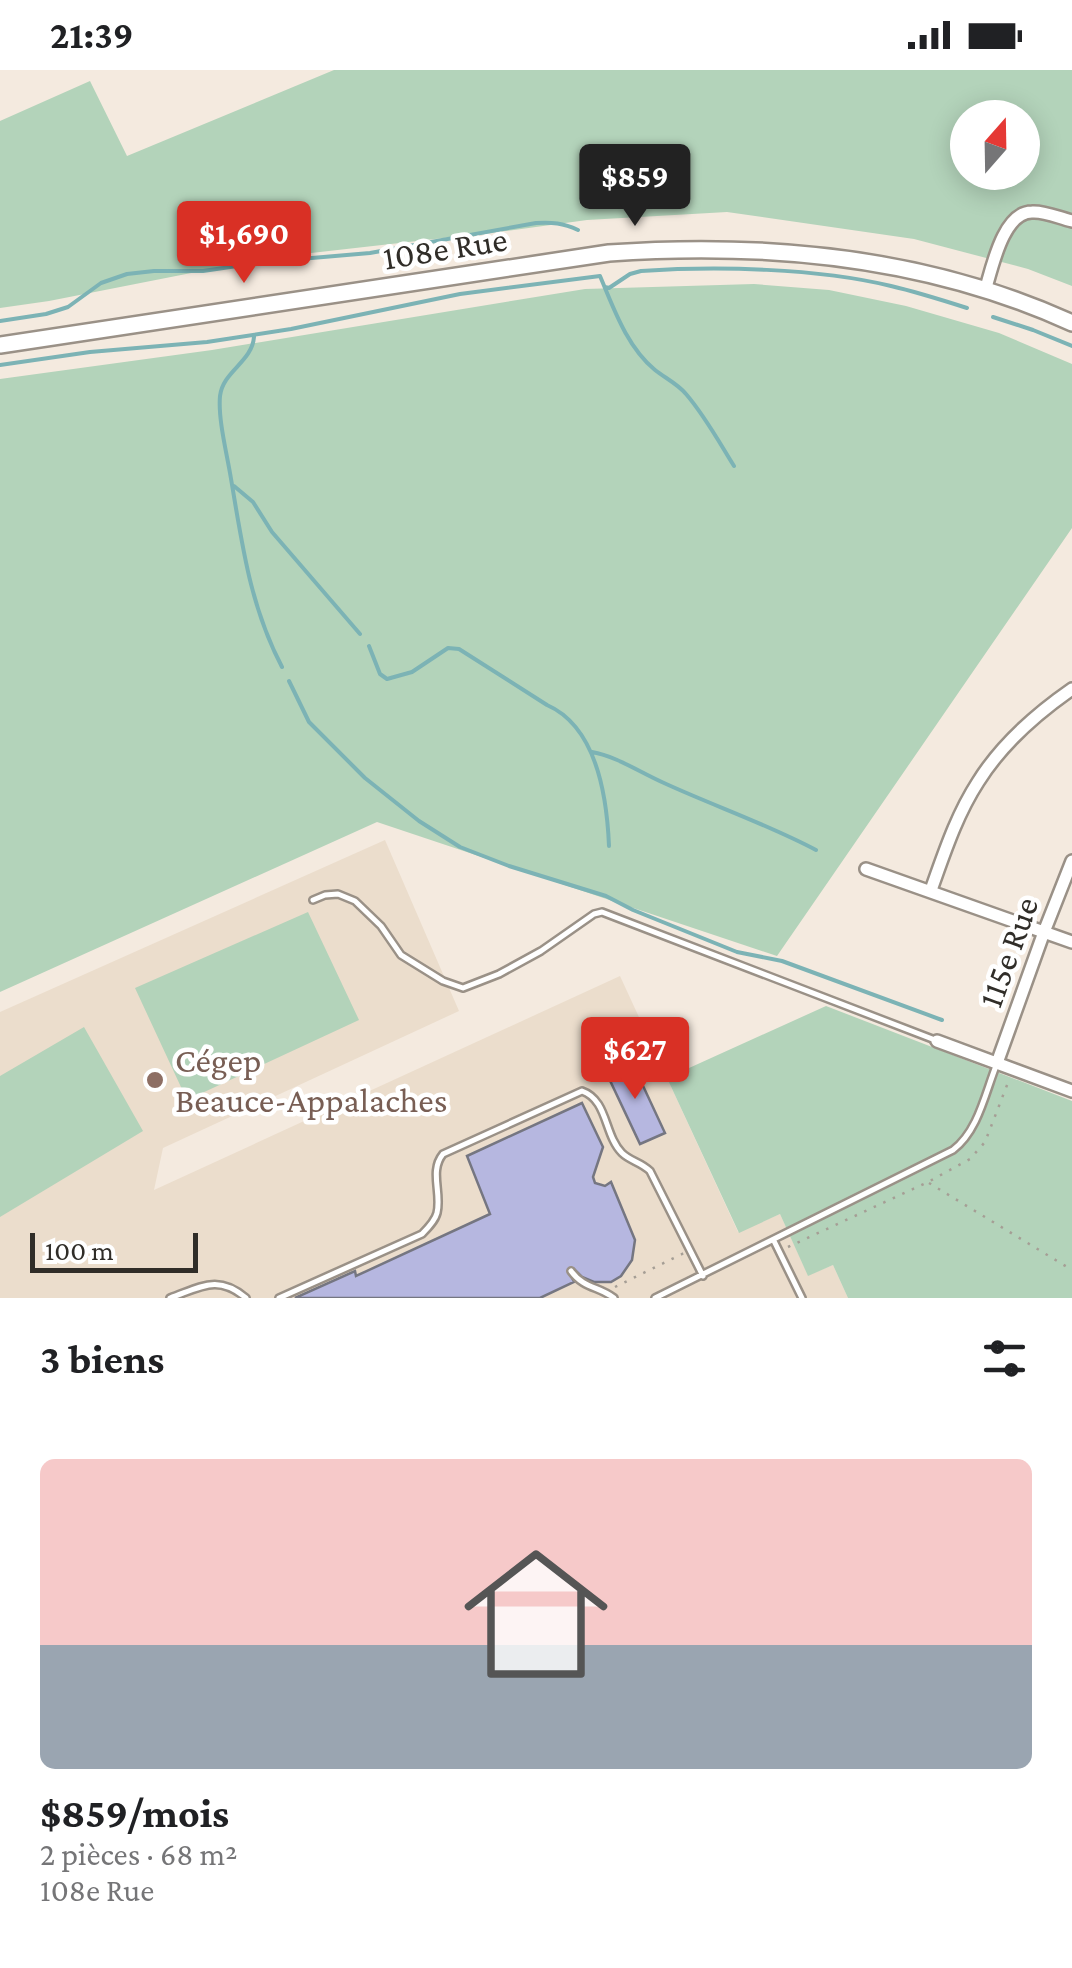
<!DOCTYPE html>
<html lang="fr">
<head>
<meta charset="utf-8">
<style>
	:root { --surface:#fff; --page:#f6f6f6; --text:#202124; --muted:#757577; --accent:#d93025 }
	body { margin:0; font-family:"Crimson Pro",serif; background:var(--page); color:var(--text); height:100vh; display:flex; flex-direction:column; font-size:38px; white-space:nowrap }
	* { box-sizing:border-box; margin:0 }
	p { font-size:32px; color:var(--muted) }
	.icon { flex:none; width:55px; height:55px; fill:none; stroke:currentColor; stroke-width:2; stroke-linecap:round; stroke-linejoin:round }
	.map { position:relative; height:1228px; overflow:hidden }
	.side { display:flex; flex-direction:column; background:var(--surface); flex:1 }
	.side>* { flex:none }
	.needle { width:65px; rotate:20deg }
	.controls { position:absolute; left:950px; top:30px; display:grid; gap:20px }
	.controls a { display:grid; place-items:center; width:90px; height:90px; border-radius:50%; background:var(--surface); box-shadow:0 5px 25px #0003; font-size:50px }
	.scale { position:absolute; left:30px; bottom:25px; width:168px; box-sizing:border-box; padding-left:10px; border:5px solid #302d28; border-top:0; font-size:28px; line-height:35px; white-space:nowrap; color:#302d28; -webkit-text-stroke:8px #fff; paint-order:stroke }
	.price { position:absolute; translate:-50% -85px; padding:0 22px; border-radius:10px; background:var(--accent); color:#fff; font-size:32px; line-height:65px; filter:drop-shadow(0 2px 5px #0008) }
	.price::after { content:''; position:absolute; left:50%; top:60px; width:30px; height:22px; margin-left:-15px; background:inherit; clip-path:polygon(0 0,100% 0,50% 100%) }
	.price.on { background:#222; color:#fff }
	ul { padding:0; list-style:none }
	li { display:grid; align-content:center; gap:20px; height:530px; padding:0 40px }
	li span { display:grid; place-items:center; height:310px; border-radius:15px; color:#555 }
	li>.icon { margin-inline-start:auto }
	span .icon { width:180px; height:180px; fill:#fffc; stroke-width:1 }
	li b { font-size:42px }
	h2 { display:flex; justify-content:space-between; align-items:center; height:120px; padding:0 40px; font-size:42px }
	.status { display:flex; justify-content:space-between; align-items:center; height:70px; padding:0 50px; background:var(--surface); direction:ltr }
	.status svg { height:28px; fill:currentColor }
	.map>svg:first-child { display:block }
</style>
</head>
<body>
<div class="status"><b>21:39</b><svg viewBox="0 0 49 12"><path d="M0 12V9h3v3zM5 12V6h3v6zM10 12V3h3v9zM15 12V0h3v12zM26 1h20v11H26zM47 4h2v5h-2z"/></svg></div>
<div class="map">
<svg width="1072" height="1228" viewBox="0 0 1072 1228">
	<rect width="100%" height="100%" fill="#f4eadf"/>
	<path fill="#ebddcc" d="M385,770L459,941L163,1078L154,1120L620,906L738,1162L780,1144L808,1205L833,1195L848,1228H0V942Z"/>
	<path fill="#b3d3ba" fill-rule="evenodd" d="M334,0H1072V216L1028,199L914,169L727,142L587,150L514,160L267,188L49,231L0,238V51L90,11L127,86ZM968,48H1022V102H968Z
		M754,214L829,220L906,236L999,263L1072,294V458L777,886L377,752L0,922V309L212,280L585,219Z
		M308,842L359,950L187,1030L135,918Z
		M826,936L1072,1031V1228H848L833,1195L808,1206L780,1144L739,1163L667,1008Z
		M84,957L143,1061L0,1147V1006Z"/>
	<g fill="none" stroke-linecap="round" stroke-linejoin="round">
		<path stroke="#7cb3b5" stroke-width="4" d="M605,217L609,218L630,204L641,201C717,196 817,198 891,216C917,222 942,230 967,238
			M993,247L1033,260L1072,276
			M0,251L46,244L68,237L101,213L127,204L154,201H203L265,192L370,183L536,153C552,152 563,153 578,160
			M254,267C252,292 223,301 220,326C218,348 226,380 230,403C242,472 249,534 282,597
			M0,295L90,282L207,272L291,259L460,224L600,206C614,239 627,277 655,300C665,308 678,314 686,324C705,346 719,372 734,396
			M234,416L253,432L272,462L360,564
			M369,576L380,604L387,609L412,602L448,578L459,579L547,635C597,657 607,728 609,776
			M289,611L309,652L365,708L419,751L460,777L509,796L606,826L633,840L737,882L782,891L942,950
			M592,682C616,686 641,703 664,713C714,736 767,754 816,780"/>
	</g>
	<path fill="#b6b7e0" stroke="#757681" stroke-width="2.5" d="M631,990L665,1063L640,1074L606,1002Z
		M582,1033L603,1077L593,1107L595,1113L605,1116L611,1112L635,1170L632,1190L621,1206L611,1212H594L582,1207L574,1199L570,1203L574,1212L540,1228H295L355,1201L356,1206L490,1144L467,1086Z"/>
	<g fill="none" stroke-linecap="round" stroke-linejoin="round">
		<g stroke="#9a9187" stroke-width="10">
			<path id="service" d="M313,830L325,825L338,824L355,831L381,856L401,885L443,911L463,918L499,904L541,881L594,844L602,842L935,970
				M774,1171L802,1228
				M571,1201C584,1219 599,1216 614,1228
				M170,1228C201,1217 218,1204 246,1228
				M279,1228L422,1164C428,1158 435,1151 437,1143C442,1123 429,1101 443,1084L582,1021C608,1030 604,1065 622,1083C630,1091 641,1092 650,1101L703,1206
				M655,1228L953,1080C978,1061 985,1024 996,996"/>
		</g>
		<g stroke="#9a9187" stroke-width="16">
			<path id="minor" d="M985,221C992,198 1003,142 1032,142C1045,141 1059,148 1072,151
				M866,799L1072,872
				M931,820C944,784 956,746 978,712C1001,675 1036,644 1072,619
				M937,971L1072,1021
				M997,993L1044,862L1072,791"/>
		</g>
		<g stroke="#9a9187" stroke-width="20">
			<path id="secondary" d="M0,275L609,183C765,172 928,187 1072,253"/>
		</g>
		<path stroke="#a59e95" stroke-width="2.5" stroke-dasharray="2.5 8" stroke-linecap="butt" d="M929,1113L1072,1200
			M788,1177L928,1112L970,1089L985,1072L1009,1010
			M615,1217L684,1183"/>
		<use href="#service" stroke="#fff" stroke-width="5"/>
		<use href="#minor" stroke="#fff" stroke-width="11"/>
		<use href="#secondary" stroke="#fff" stroke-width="15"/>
	</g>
	<circle fill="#8d6e63" stroke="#fff" stroke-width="4" cx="155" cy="1010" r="10"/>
	<g text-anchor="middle" stroke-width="9" stroke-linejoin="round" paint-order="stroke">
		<g font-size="35" fill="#302d28" stroke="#fff">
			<text transform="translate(445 178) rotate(-9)" y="12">108e Rue</text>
			<text transform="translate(1008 882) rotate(-70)" y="12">115e Rue</text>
		</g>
		<g font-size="35" fill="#785e54" stroke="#fff" text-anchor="start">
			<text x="175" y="1002">Cégep<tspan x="175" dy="40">Beauce-Appalaches</tspan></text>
		</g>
	</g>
</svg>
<div class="controls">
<a><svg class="needle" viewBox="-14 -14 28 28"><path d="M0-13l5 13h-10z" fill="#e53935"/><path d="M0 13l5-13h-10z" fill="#757577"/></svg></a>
</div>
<div class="scale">100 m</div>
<b class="price on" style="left:635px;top:159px">$859</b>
<b class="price" style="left:244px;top:216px">$1,690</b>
<b class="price" style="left:635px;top:1032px">$627</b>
</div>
<section class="side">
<h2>3 biens<svg class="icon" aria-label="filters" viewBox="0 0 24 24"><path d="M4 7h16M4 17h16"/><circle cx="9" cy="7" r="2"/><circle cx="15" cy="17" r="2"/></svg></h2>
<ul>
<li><span style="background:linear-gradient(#f6c9c9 60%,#9aa5b1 0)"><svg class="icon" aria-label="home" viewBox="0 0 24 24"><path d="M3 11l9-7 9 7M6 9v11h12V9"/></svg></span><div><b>$859/mois</b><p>2 pièces · 68 m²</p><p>108e Rue</p></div></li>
</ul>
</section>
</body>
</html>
